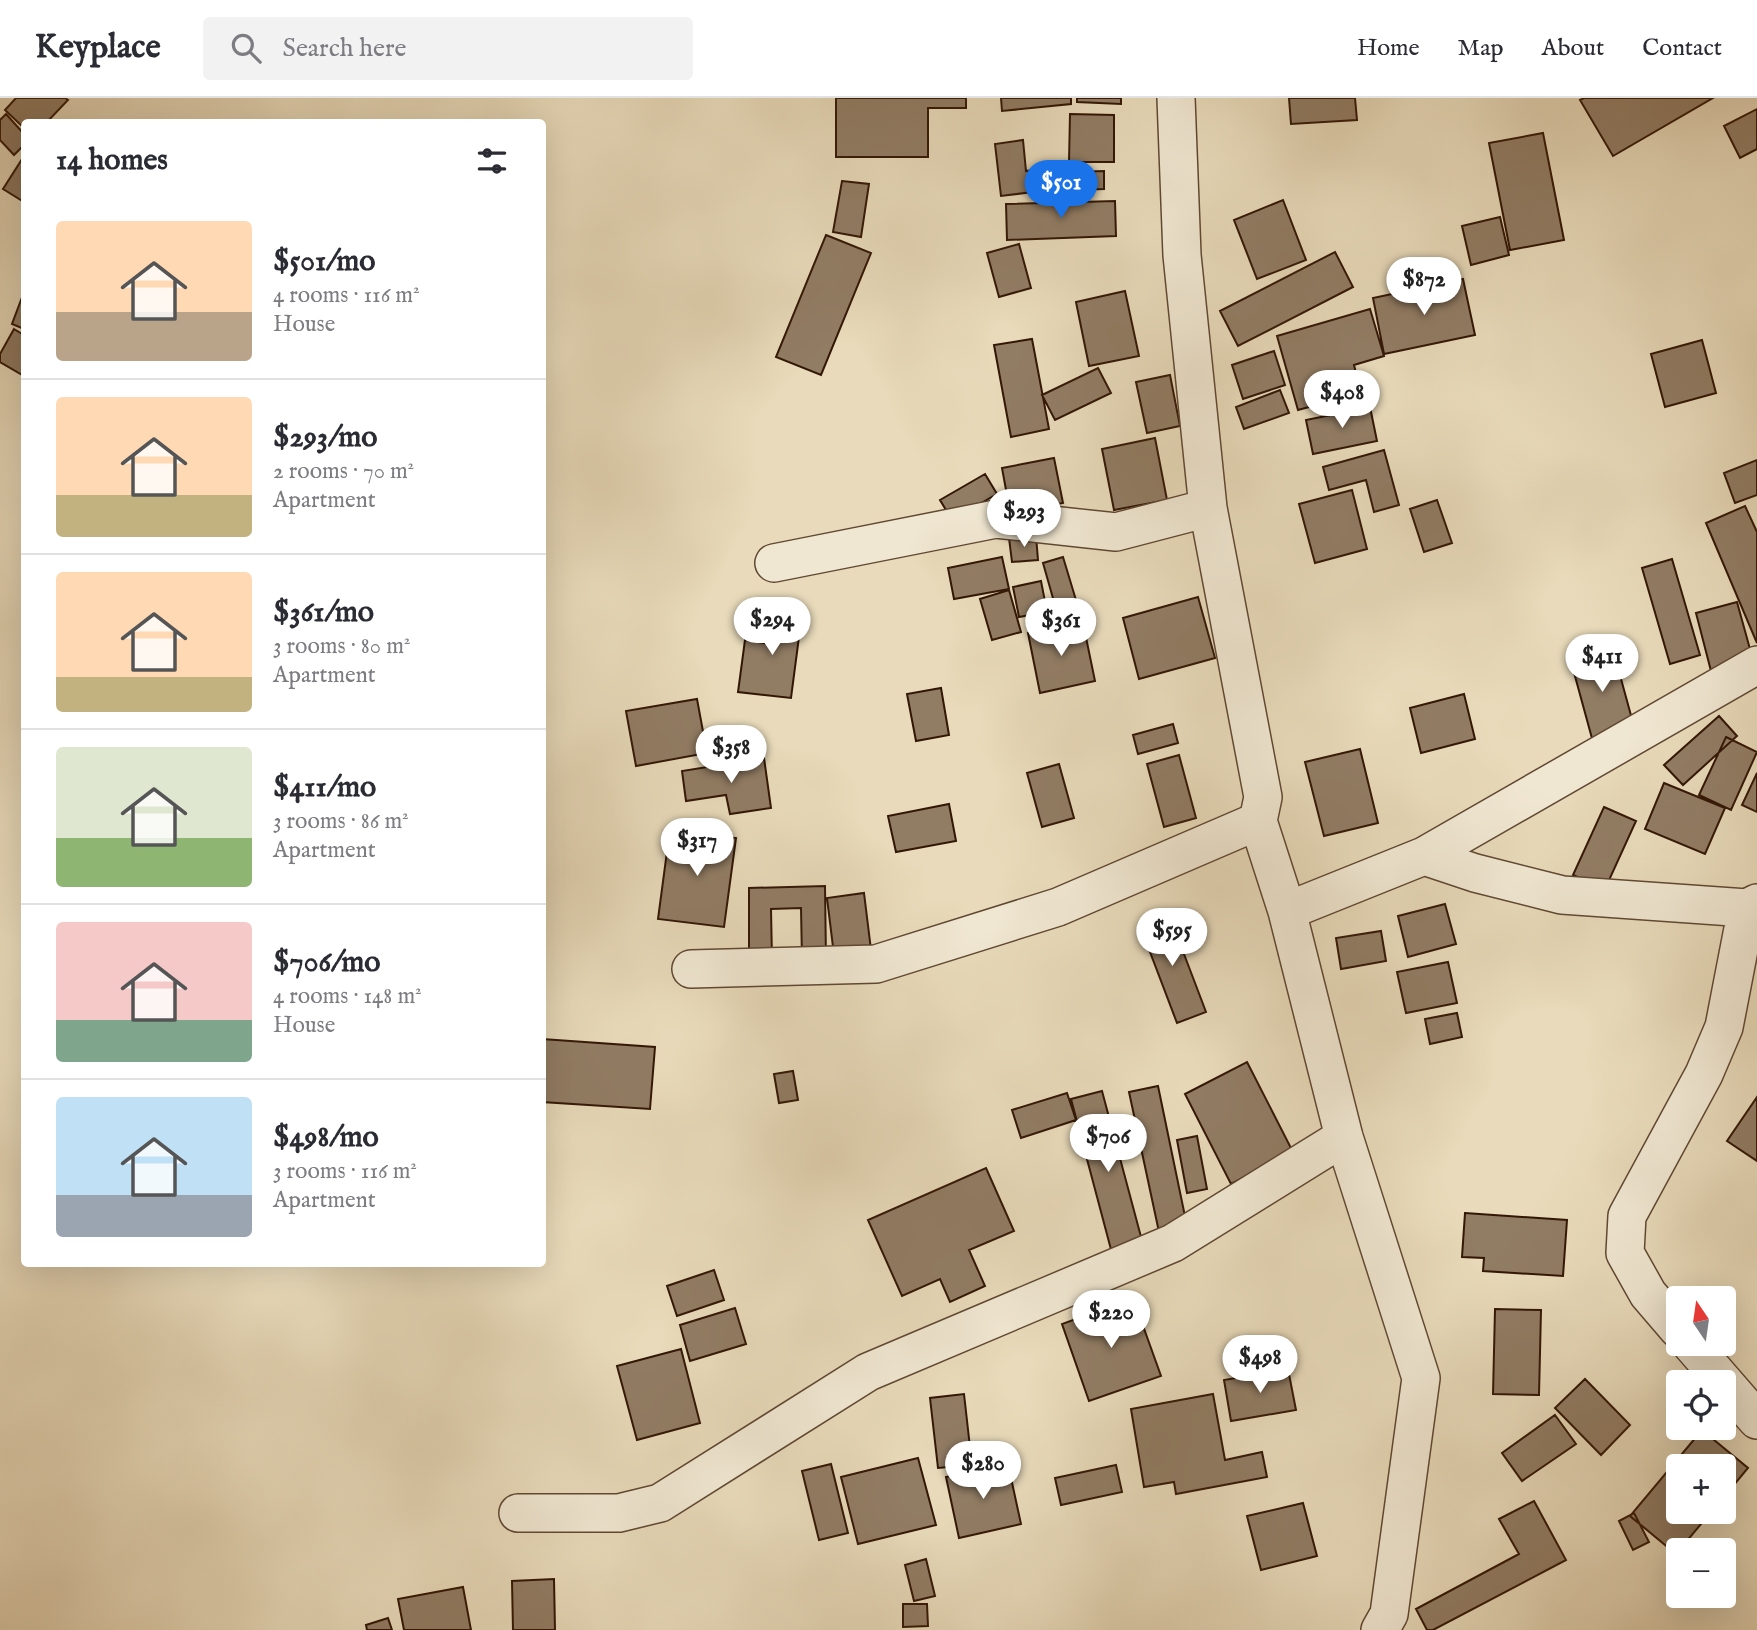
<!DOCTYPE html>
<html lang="en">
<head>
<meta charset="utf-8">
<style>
	:root { --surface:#fff; --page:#f2f2f3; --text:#2b2b33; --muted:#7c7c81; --line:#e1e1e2; --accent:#1a73e8 }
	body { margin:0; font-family:"IM FELL English",serif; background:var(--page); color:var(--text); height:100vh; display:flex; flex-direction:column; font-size:26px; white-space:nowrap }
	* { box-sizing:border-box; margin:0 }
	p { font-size:23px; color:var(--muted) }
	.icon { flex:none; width:38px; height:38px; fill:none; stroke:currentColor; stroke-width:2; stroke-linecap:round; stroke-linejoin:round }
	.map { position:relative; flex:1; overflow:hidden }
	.details { position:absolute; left:21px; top:21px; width:525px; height:1148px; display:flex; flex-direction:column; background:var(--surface); border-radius:7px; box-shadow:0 7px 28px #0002 }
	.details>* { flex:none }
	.needle { width:46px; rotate:347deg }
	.buttons { position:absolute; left:1666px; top:1188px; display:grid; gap:14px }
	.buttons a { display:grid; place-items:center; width:70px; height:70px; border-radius:7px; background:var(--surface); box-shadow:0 7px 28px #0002; font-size:35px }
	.price { position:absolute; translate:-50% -60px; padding:0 16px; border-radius:24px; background:#fff; color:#222; font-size:23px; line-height:46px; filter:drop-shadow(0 2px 4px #0008) }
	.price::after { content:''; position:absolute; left:50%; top:42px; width:21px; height:16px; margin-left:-10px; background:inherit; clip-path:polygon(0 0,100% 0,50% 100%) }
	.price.on { background:var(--accent); color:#fff }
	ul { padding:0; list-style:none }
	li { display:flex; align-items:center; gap:21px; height:175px; padding:0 35px }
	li+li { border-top:2px solid var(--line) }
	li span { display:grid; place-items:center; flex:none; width:196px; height:140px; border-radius:7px; color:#555 }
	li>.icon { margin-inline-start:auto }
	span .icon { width:84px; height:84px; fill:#fffc; stroke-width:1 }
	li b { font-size:30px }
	h2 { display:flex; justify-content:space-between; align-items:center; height:84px; padding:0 35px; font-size:30px }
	header { display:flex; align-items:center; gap:42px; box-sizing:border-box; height:98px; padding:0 35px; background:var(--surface); border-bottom:2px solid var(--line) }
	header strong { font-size:33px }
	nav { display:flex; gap:38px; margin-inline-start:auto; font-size:24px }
	.search { width:490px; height:63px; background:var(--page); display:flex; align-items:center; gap:18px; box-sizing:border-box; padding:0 24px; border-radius:7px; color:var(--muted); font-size:26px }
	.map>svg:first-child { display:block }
</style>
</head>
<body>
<header>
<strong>Keyplace</strong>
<div class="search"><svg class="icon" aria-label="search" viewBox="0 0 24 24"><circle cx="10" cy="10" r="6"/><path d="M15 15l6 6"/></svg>Search here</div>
<nav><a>Home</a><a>Map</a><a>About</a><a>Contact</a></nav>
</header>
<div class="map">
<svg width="1757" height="1532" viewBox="0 0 1757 1532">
	<rect width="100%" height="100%" fill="#e8daba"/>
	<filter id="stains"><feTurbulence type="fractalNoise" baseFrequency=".00286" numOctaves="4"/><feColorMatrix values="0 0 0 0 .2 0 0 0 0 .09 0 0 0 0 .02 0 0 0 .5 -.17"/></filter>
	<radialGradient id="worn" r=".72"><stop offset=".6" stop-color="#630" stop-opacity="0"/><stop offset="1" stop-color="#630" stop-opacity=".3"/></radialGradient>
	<path fill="#917c64" stroke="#331706" stroke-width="2" d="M16,0H65L68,2L47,24H24V30L5,12Z
		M836,0H966V10H928V59H836Z
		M1001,0H1071V6L1002,13Z
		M1077,0H1121V6L1077,4Z
		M1289,0H1355L1357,22L1291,26Z
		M1584,0H1713L1613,58L1580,2Z
		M1757,11V51L1740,60L1724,28Z
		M6,16L24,36V47L14,57L0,42V22Z
		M1070,16L1114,17V64H1069Z
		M1543,35L1564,142L1510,152L1489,45Z
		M1023,42L1026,73L1063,68L1065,90L1001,98L995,46Z
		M24,58V104L3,91Z
		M1104,73V91L1074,92V74Z
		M842,83L869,86L861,139L833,134Z
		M1283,102L1306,162L1257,181L1234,122Z
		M1115,103L1116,138L1007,142L1006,106Z
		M1500,119L1509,157L1471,167L1462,128Z
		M826,137L871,155L821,277L776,259Z
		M1019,146L1031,190L999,199L987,155Z
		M1335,154L1353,189L1238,248L1220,213Z
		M1463,181L1475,237L1384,256L1373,200Z
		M1125,193L1139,258L1089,268L1076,204Z
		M24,194V231L12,226Z
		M1370,211L1384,258L1354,267L1361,295L1298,312L1277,238Z
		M14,231L24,237V278L0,264V256Z
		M1032,241L1049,331L1011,339L994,247Z
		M1702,242L1716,295L1665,309L1651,256Z
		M1274,253L1285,287L1243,301L1232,267Z
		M1098,270L1111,295L1055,322L1042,297Z
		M1170,277L1180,328L1147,335L1136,284Z
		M1280,292L1289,315L1244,331L1236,309Z
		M1370,309L1377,343L1313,356L1306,322Z
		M1155,340L1167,402L1114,412L1102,351Z
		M1384,352L1399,407L1374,414L1366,382L1329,392L1323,369Z
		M1054,360L1063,405L1010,414L1002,370Z
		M1757,362V397L1735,405L1724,375Z
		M985,376L997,396L952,422L940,402Z
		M1352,392L1367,451L1315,465L1299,406Z
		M1437,402L1452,445L1424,454L1410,411Z
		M1745,408L1757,434V545L1706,425Z
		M1036,438L1038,462L1012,464L1009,440Z
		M1002,459L1009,491L954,501L948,470Z
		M1063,459L1079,512L1058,518L1043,465Z
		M1672,461L1700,557L1670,566L1642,470Z
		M1041,483L1047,514L1019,519L1013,489Z
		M1009,492L1021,534L992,542L980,501Z
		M1198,499L1215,560L1139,581L1123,520Z
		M1737,504L1753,562L1711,573L1696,515Z
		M768,512L802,516L791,600L738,594L745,542L764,545Z
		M1083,525L1095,583L1040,595L1028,535Z
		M1612,548L1635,632L1593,644L1570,560Z
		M941,590L949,637L916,643L907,596Z
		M1464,596L1475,641L1421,655L1410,610Z
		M697,601L707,655L636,668L626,613Z
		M1719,618L1737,638L1683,687L1664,667Z
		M1173,626L1178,645L1138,656L1133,637Z
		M1726,639L1757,654L1731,712L1699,697Z
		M1360,651L1378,725L1324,738L1305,664Z
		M1179,657L1196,720L1164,729L1147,666Z
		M764,660L771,710L730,716L726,697L686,703L682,673Z
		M1059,666L1074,720L1042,729L1027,675Z
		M1757,675V714L1742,707Z
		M1664,685L1725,710L1705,756L1645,731Z
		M949,706L956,743L896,754L888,718Z
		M1604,709L1636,723L1605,791L1573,777Z
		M670,731L736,740L724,829L658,821Z
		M825,788L826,862H802L801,810L771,811L772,862H749V790Z
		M864,795L872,860L835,865L827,800Z
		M1445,806L1456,846L1408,859L1398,818Z
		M1168,814L1206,914L1177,925L1139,825Z
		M1381,833L1386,863L1341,871L1336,840Z
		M1448,864L1457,905L1406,915L1397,874Z
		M1457,915L1462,939L1430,946L1425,921Z
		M542,941L655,949L650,1011L542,1004Z
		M1247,964L1293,1054L1231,1086L1185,996Z
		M793,973L798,1002L779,1005L774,976Z
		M1158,988L1187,1128L1159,1134L1129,994Z
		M1102,993L1144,1150L1113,1159L1071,1001Z
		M1067,995L1076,1022L1021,1040L1012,1012Z
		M1757,999V1063L1727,1043Z
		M1197,1038L1207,1091L1187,1095L1177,1042Z
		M986,1070L1014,1133L969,1152L985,1188L950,1204L940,1181L902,1198L868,1122Z
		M1465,1115L1567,1122L1563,1178L1483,1173L1484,1160L1462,1159Z
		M714,1172L724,1202L677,1218L667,1188Z
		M1133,1200L1161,1278L1089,1303L1062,1226Z
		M735,1210L746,1246L690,1263L680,1227Z
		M1495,1211L1541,1212L1539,1297L1493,1296Z
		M681,1251L700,1325L637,1342L617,1268Z
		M1288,1271L1296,1312L1231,1323L1224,1282Z
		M1585,1281L1630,1327L1601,1357L1555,1310Z
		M964,1296L972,1367L938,1370L930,1300Z
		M1213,1296L1225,1362L1262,1354L1267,1379L1176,1396L1174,1384L1144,1389L1131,1311Z
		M1555,1317L1576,1346L1522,1383L1502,1355Z
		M1702,1332L1748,1370L1724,1399V1368H1678V1414H1711L1676,1456L1630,1418Z
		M918,1360L936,1427L858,1446L841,1379Z
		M831,1366L848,1435L819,1442L802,1373Z
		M1008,1366L1021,1426L959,1440L946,1379Z
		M1116,1367L1122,1394L1061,1407L1055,1380Z
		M1534,1403L1566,1462L1433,1532H1427L1416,1511L1519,1456L1499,1421Z
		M1303,1405L1317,1458L1261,1472L1247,1418Z
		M1634,1415L1649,1444L1633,1452L1619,1423Z
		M926,1461L935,1498L914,1503L905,1467Z
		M554,1481L555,1532H513L512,1483Z
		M463,1489L471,1532H404L398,1501Z
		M903,1506H927L928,1528L903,1529Z
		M388,1520L392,1532H367L366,1527Z"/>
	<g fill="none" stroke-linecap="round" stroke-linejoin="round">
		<g stroke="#604833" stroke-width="40">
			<path id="minor" d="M1176,0L1182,157L1208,410L1263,699L1258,723L1287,813L1344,1039L1421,1280L1389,1516L1380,1532
				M774,465L996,421L1116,434L1208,410
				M1424,758L1475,775L1562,797L1747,810L1757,805
				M1287,813L1424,758L1757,567
				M691,871L876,866L1058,809L1258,723
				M1678,1231L1648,1196L1625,1155L1627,1118L1704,976L1724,929L1747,810
				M1691,1246L1757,1322
				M518,1415H619L660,1405L868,1274L1173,1145L1344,1039"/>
		</g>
		<use href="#minor" stroke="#f0e7d2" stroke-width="37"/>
	</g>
	<rect width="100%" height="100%" filter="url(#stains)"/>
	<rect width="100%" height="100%" fill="url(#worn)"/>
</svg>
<div class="buttons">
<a><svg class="needle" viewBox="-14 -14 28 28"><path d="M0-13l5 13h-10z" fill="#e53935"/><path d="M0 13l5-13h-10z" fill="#7c7c81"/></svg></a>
<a><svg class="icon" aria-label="locate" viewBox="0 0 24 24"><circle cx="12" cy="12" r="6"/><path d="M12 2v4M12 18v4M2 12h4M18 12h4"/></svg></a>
<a>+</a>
<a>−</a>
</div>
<b class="price on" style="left:1061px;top:122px">$501</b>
<b class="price" style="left:1424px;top:219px">$872</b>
<b class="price" style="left:1342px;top:332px">$408</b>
<b class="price" style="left:1024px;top:451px">$293</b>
<b class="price" style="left:772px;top:559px">$294</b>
<b class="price" style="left:1061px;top:560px">$361</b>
<b class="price" style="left:1602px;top:596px">$411</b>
<b class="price" style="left:731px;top:687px">$358</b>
<b class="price" style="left:697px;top:780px">$317</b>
<b class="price" style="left:1172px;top:870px">$595</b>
<b class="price" style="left:1108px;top:1076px">$706</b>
<b class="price" style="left:1111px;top:1252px">$220</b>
<b class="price" style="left:1260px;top:1297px">$498</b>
<b class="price" style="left:983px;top:1403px">$280</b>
<section class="details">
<h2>14 homes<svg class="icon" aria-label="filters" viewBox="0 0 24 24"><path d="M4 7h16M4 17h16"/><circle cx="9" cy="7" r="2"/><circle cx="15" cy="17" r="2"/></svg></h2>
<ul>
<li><span style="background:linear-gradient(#ffd9b3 65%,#b9a48a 0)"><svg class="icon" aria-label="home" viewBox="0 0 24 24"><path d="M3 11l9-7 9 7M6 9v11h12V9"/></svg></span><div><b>$501/mo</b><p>4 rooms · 116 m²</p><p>House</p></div></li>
<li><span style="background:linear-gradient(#ffd9b3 70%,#c2b280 0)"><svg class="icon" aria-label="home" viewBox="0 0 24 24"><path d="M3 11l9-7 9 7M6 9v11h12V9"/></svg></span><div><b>$293/mo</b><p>2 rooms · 70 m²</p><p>Apartment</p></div></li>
<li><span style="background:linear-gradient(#ffd9b3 75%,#c2b280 0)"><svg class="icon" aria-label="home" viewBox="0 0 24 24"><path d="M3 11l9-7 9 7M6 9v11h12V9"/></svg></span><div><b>$361/mo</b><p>3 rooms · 80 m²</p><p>Apartment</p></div></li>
<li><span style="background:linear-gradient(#dfe7d0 65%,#8fb573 0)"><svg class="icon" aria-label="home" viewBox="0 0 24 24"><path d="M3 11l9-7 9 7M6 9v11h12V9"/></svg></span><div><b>$411/mo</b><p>3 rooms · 86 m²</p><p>Apartment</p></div></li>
<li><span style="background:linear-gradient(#f6c9c9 70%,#7fa58c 0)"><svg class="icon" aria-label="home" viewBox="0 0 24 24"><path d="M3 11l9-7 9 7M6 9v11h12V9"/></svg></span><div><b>$706/mo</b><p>4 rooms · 148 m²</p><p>House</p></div></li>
<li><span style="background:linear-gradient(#bfe0f5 70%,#9aa5b1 0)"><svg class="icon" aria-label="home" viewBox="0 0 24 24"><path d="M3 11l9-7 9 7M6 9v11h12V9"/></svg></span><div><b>$498/mo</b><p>3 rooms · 116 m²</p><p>Apartment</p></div></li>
</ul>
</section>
</div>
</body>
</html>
